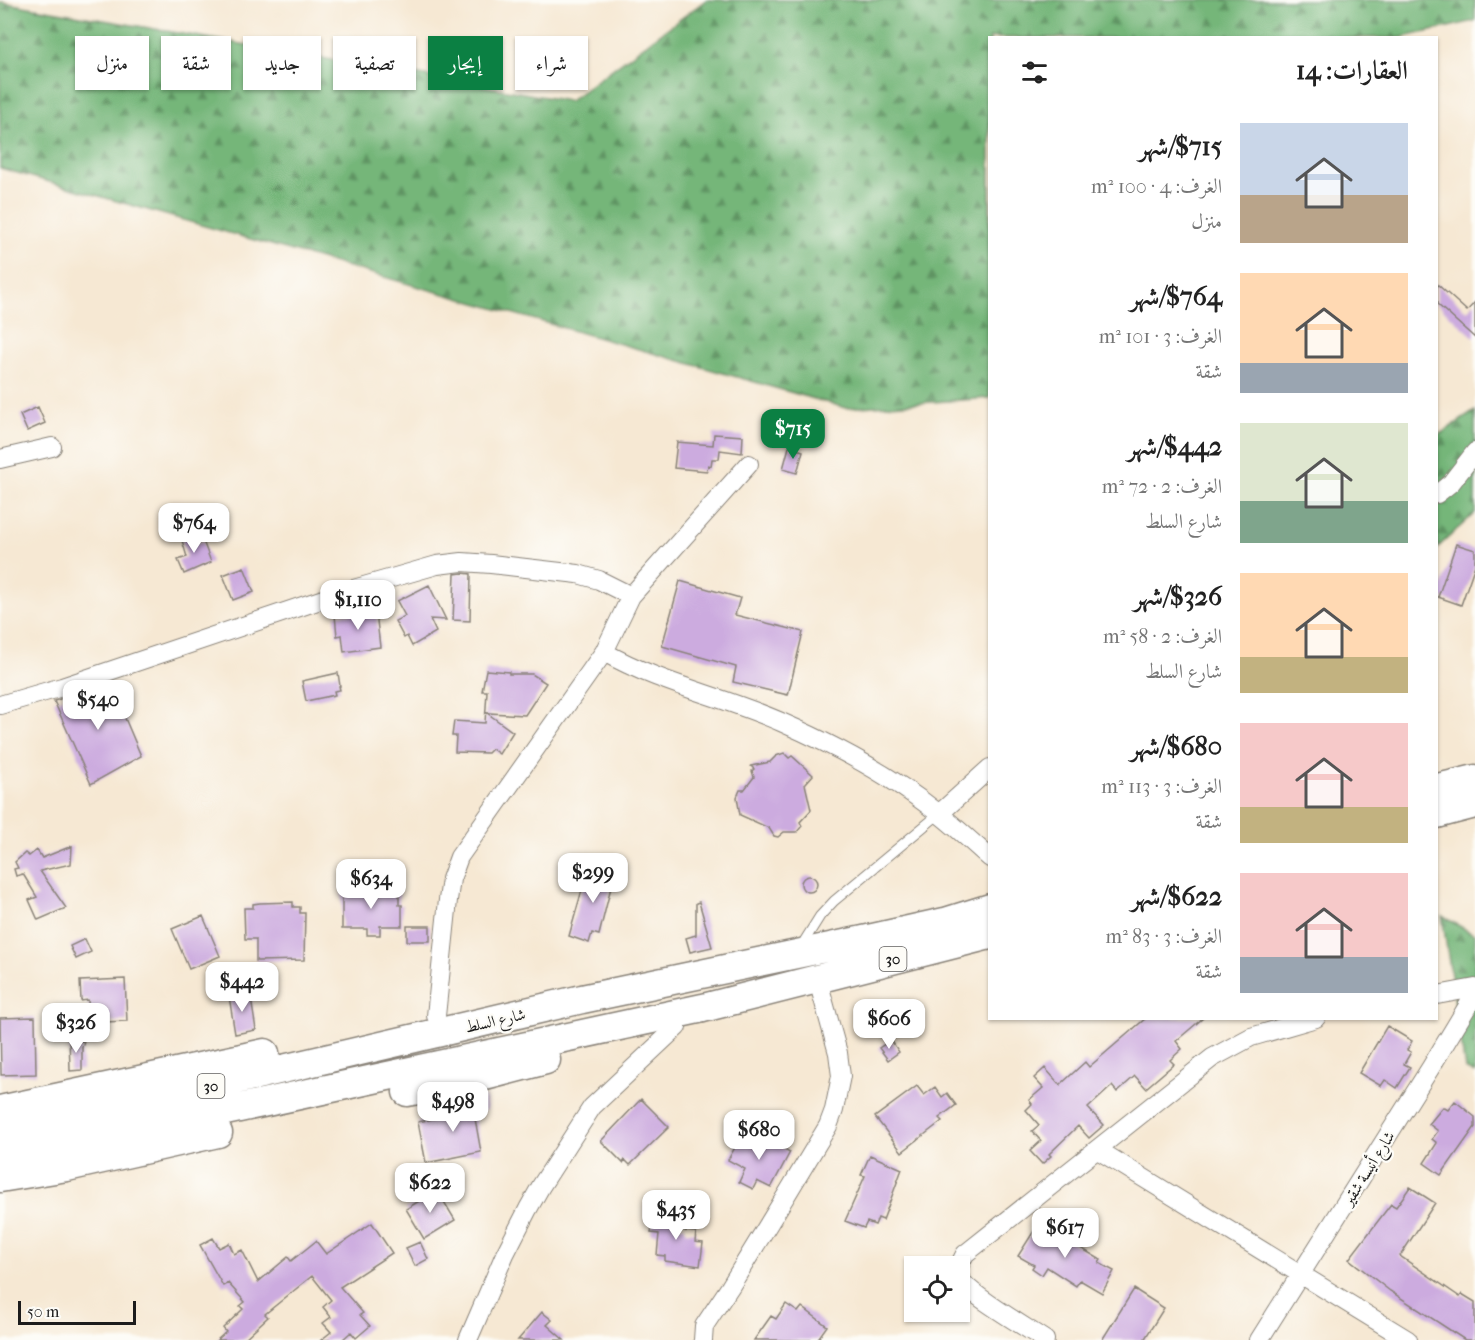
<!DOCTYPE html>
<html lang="ar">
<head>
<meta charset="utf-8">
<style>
	:root { --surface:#fff; --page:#f6f6f6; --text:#222; --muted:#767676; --accent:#0b8043 }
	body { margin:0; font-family:"IM FELL French Canon",Amiri,serif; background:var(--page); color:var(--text); direction:rtl; height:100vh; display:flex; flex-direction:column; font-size:22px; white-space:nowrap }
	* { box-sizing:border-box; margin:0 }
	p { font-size:20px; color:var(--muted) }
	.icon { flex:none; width:33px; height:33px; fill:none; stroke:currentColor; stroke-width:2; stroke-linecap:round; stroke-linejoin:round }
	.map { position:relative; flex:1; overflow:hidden; direction:ltr }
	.drawer { position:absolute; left:988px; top:36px; width:450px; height:984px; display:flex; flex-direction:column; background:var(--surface); border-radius:0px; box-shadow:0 2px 4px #0004; direction:rtl }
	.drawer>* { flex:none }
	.hud { position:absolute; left:18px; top:36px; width:570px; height:54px; direction:rtl; display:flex; gap:12px }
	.controls { position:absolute; left:904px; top:1256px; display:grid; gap:12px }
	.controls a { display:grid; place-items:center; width:66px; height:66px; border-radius:0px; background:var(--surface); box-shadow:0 2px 4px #0004; font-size:30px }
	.scale { position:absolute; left:18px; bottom:15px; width:118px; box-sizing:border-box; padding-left:6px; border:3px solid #1c1c1c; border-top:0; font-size:16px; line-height:21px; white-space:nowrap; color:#1c1c1c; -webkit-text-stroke:4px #fdfcf7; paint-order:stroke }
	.price { position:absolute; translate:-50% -51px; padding:0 14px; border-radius:12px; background:#fff; color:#222; font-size:20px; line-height:39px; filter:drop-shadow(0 2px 3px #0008) }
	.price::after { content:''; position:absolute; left:50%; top:36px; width:18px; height:14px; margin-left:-9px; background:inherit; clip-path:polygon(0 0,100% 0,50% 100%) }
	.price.active { background:var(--accent); color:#fff }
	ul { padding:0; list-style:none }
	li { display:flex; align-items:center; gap:18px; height:150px; padding:0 30px }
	li span { display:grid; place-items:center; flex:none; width:168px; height:120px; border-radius:0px; color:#555 }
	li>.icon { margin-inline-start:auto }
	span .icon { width:72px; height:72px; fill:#fffc; stroke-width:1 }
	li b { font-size:26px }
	h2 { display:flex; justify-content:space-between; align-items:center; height:72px; padding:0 30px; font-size:26px }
	.tag { padding:0 21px; border-radius:0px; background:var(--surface); box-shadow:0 2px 4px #0004; font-size:21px; line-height:54px }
	.tag.active { background:var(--accent); color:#fff }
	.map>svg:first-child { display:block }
</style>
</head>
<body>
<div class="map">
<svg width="1475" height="1340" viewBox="0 0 1475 1340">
	<defs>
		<pattern id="forest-firs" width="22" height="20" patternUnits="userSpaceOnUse" patternTransform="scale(1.5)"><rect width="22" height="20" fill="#74b679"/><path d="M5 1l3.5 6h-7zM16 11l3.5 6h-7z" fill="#5e9362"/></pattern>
	</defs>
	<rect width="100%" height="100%" fill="#fdfcf7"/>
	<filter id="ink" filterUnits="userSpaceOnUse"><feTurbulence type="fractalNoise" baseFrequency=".0167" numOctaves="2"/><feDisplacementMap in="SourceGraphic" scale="12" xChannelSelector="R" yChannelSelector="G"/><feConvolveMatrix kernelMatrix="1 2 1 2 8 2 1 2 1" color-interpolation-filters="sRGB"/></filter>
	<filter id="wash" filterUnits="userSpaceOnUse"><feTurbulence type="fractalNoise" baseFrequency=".008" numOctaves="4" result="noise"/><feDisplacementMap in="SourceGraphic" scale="24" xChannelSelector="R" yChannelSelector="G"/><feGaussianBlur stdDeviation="1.35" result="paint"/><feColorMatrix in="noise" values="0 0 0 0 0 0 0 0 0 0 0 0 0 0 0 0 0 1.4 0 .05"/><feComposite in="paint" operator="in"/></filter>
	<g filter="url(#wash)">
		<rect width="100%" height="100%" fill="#f6e8d3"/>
		<path fill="url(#forest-firs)" stroke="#48694a" stroke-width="1.5" d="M706,0H1475V21L1400,38H990V398L846,408L0,168V2L569,101Z
			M1475,411V513L1437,548V436Z
			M1442,916L1475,935V1074L1465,1069Z"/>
		<g id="blocks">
			<path fill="#ccabdf" d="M1437,284L1467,311L1475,302V338L1437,304Z
				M38,407L45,423L27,431L20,415Z
				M714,434L743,436L742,453L720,450L719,459H712L711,466L708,465L707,471L674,468L677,442L713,445Z
				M789,447L803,451L797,473L783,469Z
				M194,533L197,543L203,541L211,562L184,574L178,560L187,557L181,537Z
				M1456,544L1475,550V565L1461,605L1438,597Z
				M244,567L254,592L233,600L223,575Z
				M462,573L471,574L470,621L453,620L455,574Z
				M680,581L740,598L735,615L803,632L788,695L733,682L736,667L662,646Z
				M429,585L446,620L430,619L436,632L412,646L407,636L404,638L395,621L405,616L397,601Z
				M376,612L380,647L344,652L342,635L337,636L335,615Z
				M486,670L509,672V674H532L546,683L525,715L487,713L513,732L499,754L492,749L488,753L455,752L456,736H452L454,721L485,723L487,691H482Z
				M338,673L340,686H339L340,690L334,691L335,695L306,701L302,681Z
				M110,683L141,756L91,784L54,701Z
				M784,753L789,758L792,756L813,775L805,784L811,810L800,822L802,826L797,832H784L778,837L774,836L769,828L740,815L737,797L740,790H744L754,777L752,771L754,769L751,766L770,762L776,756Z
				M72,846L71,864L40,871L66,908L38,920L29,900L37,897L23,874L16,876L14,869L18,868L15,862L25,853L29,856L37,850L42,858Z
				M595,864L616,867L599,935L592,933L589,943L569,936L586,876L593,878Z
				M801 884a8 8 0 1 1 16 0a8 8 0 1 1-16 0Z
				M342,891H399V905H402V926H380V935H367V929H342Z
				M293,902V907H300V913H305L304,960L256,961V939H245L244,908H253V904L260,903Z
				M699,902L712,947L690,952L686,938L696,935V903Z
				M203,916L220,956L189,969L172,929Z
				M407,926H430V941H407Z
				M85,939L91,952L76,959L70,946Z
				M125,979L127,1021L104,1022V1026L89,1027L88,1000L81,1001L80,981Z
				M250,992L256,1030L235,1034L229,996Z
				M35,1017L36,1074L1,1075L0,1018Z
				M1146,1018H1203L1176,1041L1182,1049L1170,1060L1174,1064L1146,1088L1135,1076L1117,1092L1112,1086L1088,1108L1104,1125L1089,1138L1078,1126L1049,1154L1051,1156L1042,1164L1030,1151L1041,1141L1032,1131L1039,1125L1026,1110L1032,1104L1029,1100L1043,1088L1034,1078L1045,1068L1060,1085L1085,1062L1089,1067Z
				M1387,1026L1412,1041L1407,1050L1411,1052L1404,1064L1410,1067L1397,1088L1385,1080L1381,1086L1359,1073Z
				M69,1035L84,1042L82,1047V1070L70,1071Z
				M891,1040L899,1052L888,1060L879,1048Z
				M917,1086L924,1095L935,1087L942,1097L947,1093L956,1105L939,1118L942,1121L902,1152L875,1117Z
				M485,1097L487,1110L474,1113L481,1152L426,1163L418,1122L457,1114L455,1102Z
				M641,1099L669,1127L630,1165L625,1160L623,1163L601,1141Z
				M1455,1101L1475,1117V1127L1441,1175L1424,1163L1437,1143L1432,1139L1438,1131L1429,1124L1443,1107L1448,1110Z
				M743,1133L761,1142L764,1138L790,1152L771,1188L757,1181L753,1189L739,1182L745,1169L728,1160Z
				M870,1155L902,1169L883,1220L878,1218L875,1225L867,1222L864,1228L845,1221L865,1176L861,1175Z
				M1410,1187L1435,1203L1400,1256L1460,1297L1462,1294L1475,1302V1340H1465L1390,1291L1349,1259L1391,1204L1396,1207Z
				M437,1190L455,1220L424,1239L406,1209Z
				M654,1213L675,1216L674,1225L685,1227V1231L696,1232L695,1242L703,1243L700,1266L665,1261V1256L657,1255L659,1234L651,1233Z
				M372,1223L392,1253L340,1287L363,1313L360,1315L370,1326L356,1338L351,1332L342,1340H321L331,1332L323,1323L331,1317L323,1307L331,1300L312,1276L265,1314L268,1317L243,1340H217L226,1332L223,1328L243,1309L240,1306L245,1302L228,1283L223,1286L200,1245L213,1238L219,1248L229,1243L234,1254L242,1250L258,1282L288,1257L291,1261L316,1241L326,1254Z
				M1039,1223L1101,1260L1099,1263L1114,1271L1102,1293L1080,1280L1076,1286L1047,1267L1042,1275L1032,1268L1034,1265L1018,1256Z
				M420,1242L428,1259L415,1266L406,1248Z
				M1134,1289L1164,1308L1144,1340H1102Z
				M786,1304L798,1312L802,1307L827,1326L817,1340H754L771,1316L776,1319Z
				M542,1312L552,1320L547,1325L564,1340H518Z"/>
		</g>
	</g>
	<g filter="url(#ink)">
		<use href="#blocks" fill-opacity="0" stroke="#898278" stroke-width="1.5"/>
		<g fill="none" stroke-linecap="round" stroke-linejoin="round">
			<g stroke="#898278" stroke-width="11">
				<path id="service" d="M800,948L820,916L834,901L939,814"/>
			</g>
			<g stroke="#898278" stroke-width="20">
				<path id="minor" d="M0,459L52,447
					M1437,494L1451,483L1475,452
					M631,596L749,464
					M0,705L62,687L350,590L437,565L462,562L491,564L578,574L599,580L631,596L604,652C660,684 722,696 781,722C836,746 892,776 938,813C956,827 973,843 990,858
					M939,814L990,768
					M1437,995L1475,988
					M436,1016L448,900L451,879L459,857L604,652
					M1098,1150L1408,1340
					M959,1266L965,1254L1212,1058L1251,1037L1316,1018
					M960,1279C971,1296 1026,1327 1045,1340
					M468,1340L505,1254L528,1209L541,1186L592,1107L677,1027
					M703,1340L704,1326L730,1287L787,1194L828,1126L834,1110L841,1076L838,1053L817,977
					M1259,1340L1431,1067L1475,994"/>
			</g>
			<g stroke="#898278" stroke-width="31">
				<path id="primary" d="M1437,788L1475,779
					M1437,814L1475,804
					M407,1092L466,1081L546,1060
					M0,1110L265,1053
					M0,1133L48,1124L582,999L873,938L945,922L990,908
					M0,1157L58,1147L703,1008L990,935
					M0,1178L67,1167L218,1133"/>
			</g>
			<use href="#service" stroke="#fff" stroke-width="9"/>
			<use href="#minor" stroke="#fff" stroke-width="18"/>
			<use href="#primary" stroke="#fff" stroke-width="28"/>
		</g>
	</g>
	<g text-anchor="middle" stroke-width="4.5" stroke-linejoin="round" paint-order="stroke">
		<g fill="#fdfcf7" stroke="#605f5e" stroke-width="1.5">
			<rect x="879.5" y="947" width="27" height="24" rx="4.5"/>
			<rect x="197.5" y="1074" width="27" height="24" rx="4.5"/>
		</g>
		<g font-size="15" font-weight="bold" fill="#1c1c1c">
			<text x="893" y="964">30</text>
			<text x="211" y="1091">30</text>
		</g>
		<g font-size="16" fill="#1c1c1c" stroke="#fdfcf7">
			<text transform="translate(495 1020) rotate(-13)" y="6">شارع السلط</text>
			<text transform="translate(1368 1168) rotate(-58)" y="6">شارع أنيسة شقير</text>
		</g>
	</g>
</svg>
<div class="controls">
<a><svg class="icon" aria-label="locate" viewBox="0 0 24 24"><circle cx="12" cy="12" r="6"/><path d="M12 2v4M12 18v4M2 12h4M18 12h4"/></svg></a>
</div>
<div class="scale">50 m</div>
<b class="price active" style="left:793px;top:460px">$715</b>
<b class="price" style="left:194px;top:554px">$764</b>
<b class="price" style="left:358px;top:631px">$1,110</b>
<b class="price" style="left:98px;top:731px">$540</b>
<b class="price" style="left:593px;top:904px">$299</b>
<b class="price" style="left:371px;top:910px">$634</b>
<b class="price" style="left:242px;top:1013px">$442</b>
<b class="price" style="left:889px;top:1050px">$606</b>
<b class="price" style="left:76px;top:1054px">$326</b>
<b class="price" style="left:453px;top:1133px">$498</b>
<b class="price" style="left:759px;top:1161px">$680</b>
<b class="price" style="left:430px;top:1214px">$622</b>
<b class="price" style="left:676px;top:1241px">$435</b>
<b class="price" style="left:1065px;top:1259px">$617</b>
<div class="hud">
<a class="tag">شراء</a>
<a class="tag active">إيجار</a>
<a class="tag">تصفية</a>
<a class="tag">جديد</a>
<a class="tag">شقة</a>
<a class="tag">منزل</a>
</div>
<section class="drawer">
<h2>العقارات: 14<svg class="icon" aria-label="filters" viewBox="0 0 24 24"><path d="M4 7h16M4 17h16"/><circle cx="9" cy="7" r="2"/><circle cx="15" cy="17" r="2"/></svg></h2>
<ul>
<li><span style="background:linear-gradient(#c9d6e8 60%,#b9a48a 0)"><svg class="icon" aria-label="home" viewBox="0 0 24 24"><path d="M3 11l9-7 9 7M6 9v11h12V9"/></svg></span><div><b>$715/شهر</b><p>الغرف: 4 · 100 m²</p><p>منزل</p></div></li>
<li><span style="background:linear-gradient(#ffd9b3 75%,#9aa5b1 0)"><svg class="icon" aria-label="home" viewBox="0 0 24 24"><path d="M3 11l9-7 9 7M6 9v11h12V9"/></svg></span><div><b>$764/شهر</b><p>الغرف: 3 · 101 m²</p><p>شقة</p></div></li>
<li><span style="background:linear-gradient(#dfe7d0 65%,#7fa58c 0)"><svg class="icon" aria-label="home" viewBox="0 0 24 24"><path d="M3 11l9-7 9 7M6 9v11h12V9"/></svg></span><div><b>$442/شهر</b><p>الغرف: 2 · 72 m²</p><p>شارع السلط</p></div></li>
<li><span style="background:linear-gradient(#ffd9b3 70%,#c2b280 0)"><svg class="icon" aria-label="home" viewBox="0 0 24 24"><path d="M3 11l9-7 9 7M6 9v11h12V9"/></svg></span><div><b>$326/شهر</b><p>الغرف: 2 · 58 m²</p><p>شارع السلط</p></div></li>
<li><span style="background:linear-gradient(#f6c9c9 70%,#c2b280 0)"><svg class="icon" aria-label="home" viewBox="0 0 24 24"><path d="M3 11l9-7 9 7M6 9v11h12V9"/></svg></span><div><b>$680/شهر</b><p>الغرف: 3 · 113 m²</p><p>شقة</p></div></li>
<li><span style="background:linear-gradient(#f6c9c9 70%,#9aa5b1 0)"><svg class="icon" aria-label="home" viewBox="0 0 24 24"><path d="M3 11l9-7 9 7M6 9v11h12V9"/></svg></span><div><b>$622/شهر</b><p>الغرف: 3 · 83 m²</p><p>شقة</p></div></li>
</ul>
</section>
</div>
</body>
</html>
